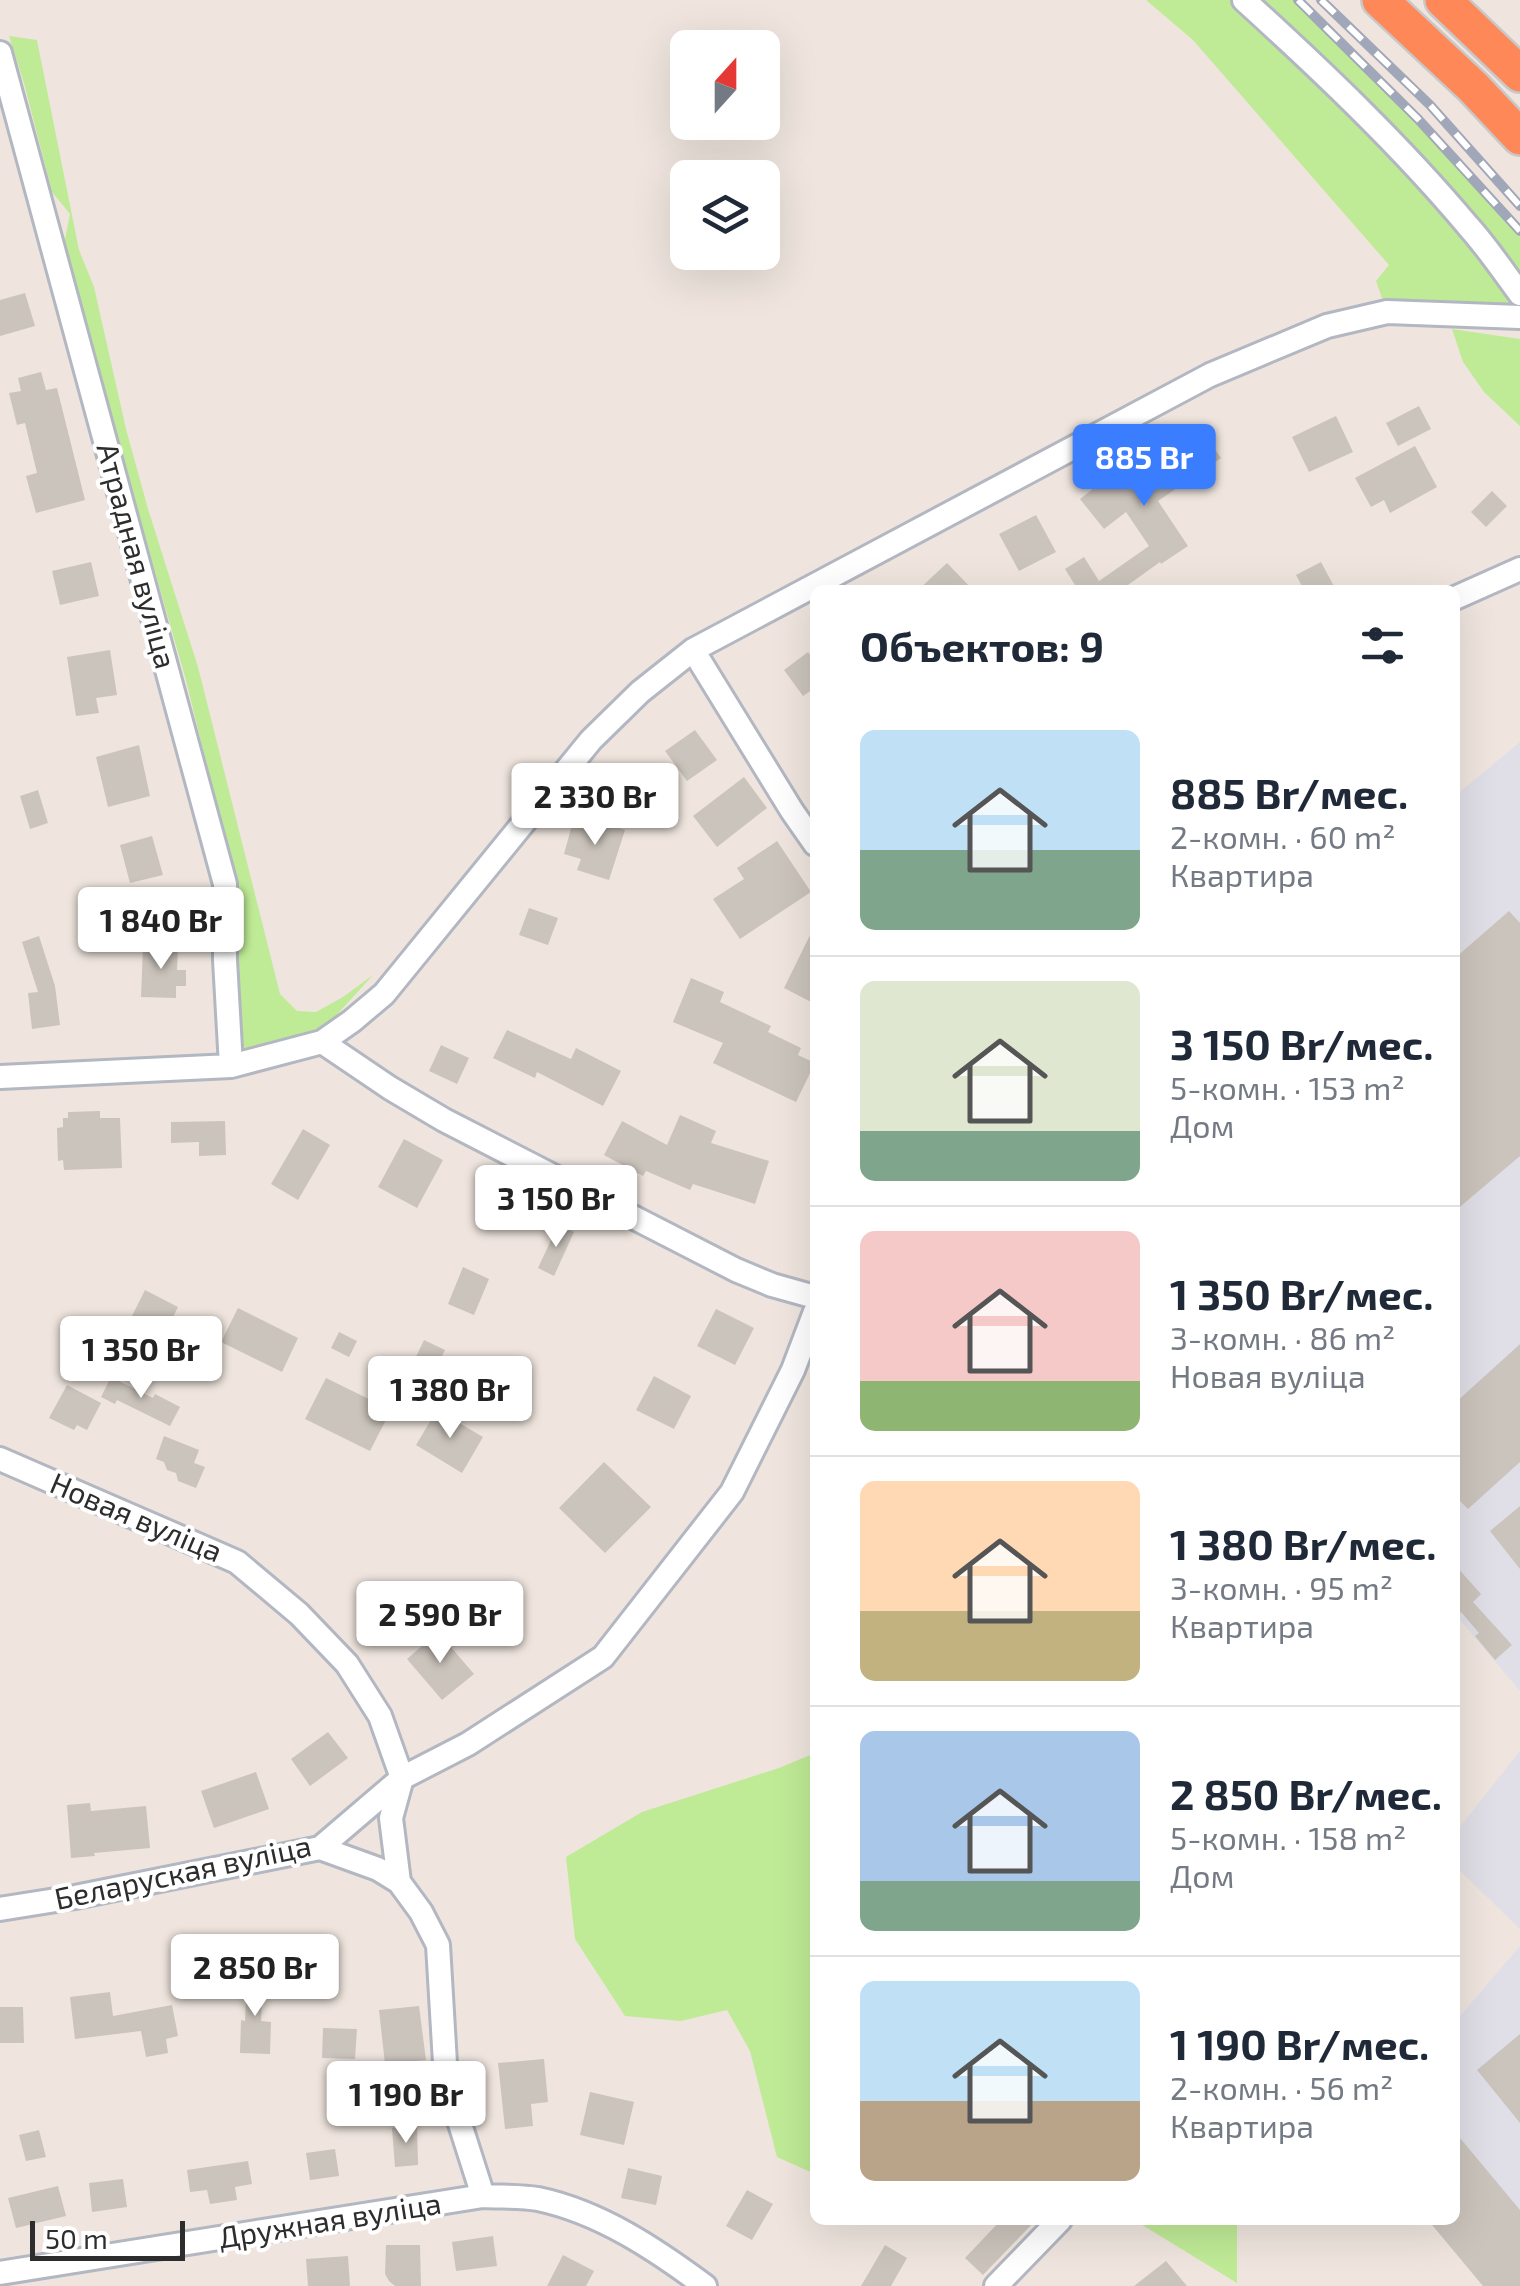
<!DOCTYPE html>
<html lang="ru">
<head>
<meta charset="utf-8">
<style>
	:root { --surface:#fff; --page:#f6f6f7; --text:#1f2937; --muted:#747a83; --line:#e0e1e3; --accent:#3b7dff }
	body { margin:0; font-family:"Exo 2",sans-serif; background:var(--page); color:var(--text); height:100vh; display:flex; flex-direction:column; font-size:38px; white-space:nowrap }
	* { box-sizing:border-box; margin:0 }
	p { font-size:32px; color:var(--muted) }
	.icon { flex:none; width:55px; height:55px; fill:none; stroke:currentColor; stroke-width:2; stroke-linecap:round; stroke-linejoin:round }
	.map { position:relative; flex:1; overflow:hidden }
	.panel { position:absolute; left:810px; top:585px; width:650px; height:1640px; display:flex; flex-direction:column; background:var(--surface); border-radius:15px; box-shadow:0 10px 40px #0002 }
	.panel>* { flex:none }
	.needle { width:65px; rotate:21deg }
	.tools { position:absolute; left:670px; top:30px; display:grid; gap:20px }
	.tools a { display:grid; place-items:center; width:110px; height:110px; border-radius:15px; background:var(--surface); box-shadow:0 10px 40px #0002; font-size:50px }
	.scale { position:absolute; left:30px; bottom:25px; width:155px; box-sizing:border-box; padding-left:10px; border:5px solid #2d2d2d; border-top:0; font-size:28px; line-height:35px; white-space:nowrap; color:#2d2d2d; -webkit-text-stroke:8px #fff; paint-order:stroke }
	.price { position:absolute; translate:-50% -85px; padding:0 22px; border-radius:10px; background:#fff; color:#222; font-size:32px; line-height:65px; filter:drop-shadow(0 2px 5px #0008) }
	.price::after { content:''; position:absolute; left:50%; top:60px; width:30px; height:22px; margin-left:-15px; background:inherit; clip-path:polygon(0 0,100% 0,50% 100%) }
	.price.current { background:var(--accent); color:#fff }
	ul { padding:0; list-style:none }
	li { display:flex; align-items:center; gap:30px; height:250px; padding:0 50px }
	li+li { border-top:2px solid var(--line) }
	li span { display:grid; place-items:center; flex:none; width:280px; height:200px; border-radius:15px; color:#555 }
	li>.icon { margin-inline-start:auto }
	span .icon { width:120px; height:120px; fill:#fffc; stroke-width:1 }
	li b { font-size:42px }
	h2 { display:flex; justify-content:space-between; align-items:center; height:120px; padding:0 50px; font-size:42px }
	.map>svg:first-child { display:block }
</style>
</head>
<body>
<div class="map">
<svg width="1520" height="2286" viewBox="0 0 1520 2286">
	<rect width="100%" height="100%" fill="#efe5de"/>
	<path fill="#e0dfe7" d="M1520,742V1691L1455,1614V796Z
		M1520,1751V1929L1455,1866V1833Z
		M1520,1946V2286H1483L1428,2220H1455V2022Z"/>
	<path fill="#bfea96" d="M1146,0H1295C1375,75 1448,155 1520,237V317L1387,312L1376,281L1389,265L1193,40Z
		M9,36L37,40L79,250L94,287L126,429L148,509L198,667L280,994L297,1011L316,1012L343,997L373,975L322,1031L253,1052L244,1050L233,1034L240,902L186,680L91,349L64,244L70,214L52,192L24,83Z
		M1452,329L1520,339V426L1484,392L1463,362Z
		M815,1753V2174L777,2157L750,2051L727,2010L681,2021L625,2016L575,1939L566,1857L642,1812L779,1768Z
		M1141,2220H1237V2283L1139,2223Z"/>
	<path fill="#cbc4bc" d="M25,293L35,326L0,336V300Z
		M41,372L46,390L57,388L85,500L36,513L26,476L37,473L25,423L17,425L9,393L21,391L18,378Z
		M1419,406L1431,429L1398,446L1386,423Z
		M1336,416L1353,452L1309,472L1292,437Z
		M1199,427L1221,458L1158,501L1188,546L1161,564L1160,562L1121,590H1078L1065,569L1084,557L1099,581L1149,546L1126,512L1104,529L1080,499L1122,466L1129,475Z
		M1415,446L1437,487L1390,513L1384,500L1371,507L1355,478Z
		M1492,491L1507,506L1486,527L1471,512Z
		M1036,515L1056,552L1019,571L999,534Z
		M91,562L99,596L60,605L52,571Z
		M1321,562L1336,590H1304L1296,575Z
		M947,563L973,590H918Z
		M110,650L117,695L96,698L99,713L76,716L67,657Z
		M808,652L815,662V688L803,696L784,670Z
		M695,730L717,760L687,781L665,751Z
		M139,745L150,796L108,807L96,757Z
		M744,777L767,808L717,847L693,816Z
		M38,790L48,823L30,829L20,796Z
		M595,820L625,830L609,880L577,870L581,859L564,854L572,825L592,831Z
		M152,836L163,875L130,883L120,845Z
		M777,841L811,892L740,939L713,899L744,879L737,868Z
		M529,908L558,918L548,945L519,935Z
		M1509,911L1520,923V1156L1455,1211V958Z
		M815,925V1004L784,988Z
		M39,936L55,986L60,1025L32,1029L28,993L38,992L22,942Z
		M143,946L178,947L177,970H186V986H176V998L141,997Z
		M691,978L724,992L720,1002L771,1026L768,1032L801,1048L798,1055L815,1063L796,1102L713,1063L723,1043L673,1022Z
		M507,1030L571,1059L576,1048L621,1071L603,1106L537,1072L535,1078L493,1058Z
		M441,1045L469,1058L457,1084L429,1071Z
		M100,1111V1118H120L122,1168L64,1170L63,1160L58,1161L57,1128L63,1127V1118H68V1112Z
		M680,1115L716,1131L711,1143L769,1161L755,1204L693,1184L690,1190L646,1171L643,1176L604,1155L622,1121L667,1145Z
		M225,1121L226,1155L199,1156V1142L171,1143V1122Z
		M303,1129L330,1145L298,1200L271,1184Z
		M404,1139L443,1160L417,1208L378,1187Z
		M558,1225L574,1232L554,1276L538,1268Z
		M463,1267L489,1279L474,1315L448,1304Z
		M145,1290L178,1307L159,1346L125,1330Z
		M238,1308L298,1338L282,1372L221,1342Z
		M716,1309L754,1328L735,1365L697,1346Z
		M339,1332L357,1341L349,1357L331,1348Z
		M424,1340L445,1350L434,1372L414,1361Z
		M1520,1344V1462L1468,1509L1455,1496V1403Z
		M654,1376L691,1396L674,1429L636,1410Z
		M111,1377L153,1398L155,1394L180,1407L170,1426L117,1400L115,1404L101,1397Z
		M326,1378L391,1410L370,1451L305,1419Z
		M67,1385L101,1403L87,1430L77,1425L74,1430L49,1418Z
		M437,1410L483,1437L462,1473L416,1445Z
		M164,1436L199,1450L194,1463L205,1467L196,1488L178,1481L176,1473L167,1470L164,1462L156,1459Z
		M604,1462L651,1507L605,1553L559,1508Z
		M1520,1506V1569L1490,1531Z
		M1455,1565L1481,1594L1473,1602L1512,1645L1495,1660L1475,1636L1479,1633L1461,1612L1455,1618Z
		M438,1632L474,1674L442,1700L407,1659Z
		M328,1732L348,1758L310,1786L291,1759Z
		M256,1772L269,1809L214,1828L201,1791Z
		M90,1803L91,1811L146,1806L150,1848L94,1853L95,1856L71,1858L67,1805Z
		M247,1971L263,1972L261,2021L271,2022L270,2054L240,2053L241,2020L245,2021Z
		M110,1992L113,2016L172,2005L178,2036L166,2039L168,2053L146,2057L141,2031L75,2039L70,1997Z
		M419,2006L426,2060L385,2064L379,2010Z
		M0,2007H23L24,2043H0Z
		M323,2028L357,2029L355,2059L322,2058Z
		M1520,2034V2123L1477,2070Z
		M544,2059L548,2102L531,2104L533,2126L505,2129L498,2063Z
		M590,2092L634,2102L624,2145L580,2135Z
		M417,2125L418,2165L395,2167L392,2128Z
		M39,2130L46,2157L26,2161L19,2135Z
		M1455,2132L1520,2210V2286H1483L1428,2220H1455Z
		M335,2149L339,2176L310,2180L306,2153Z
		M248,2161L252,2184L235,2187L237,2200L210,2204L207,2190L190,2192L187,2170Z
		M628,2168L662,2176L656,2205L621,2198Z
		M123,2179L127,2207L92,2212L89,2183Z
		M58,2186L66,2216L16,2228L8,2198Z
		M747,2190L773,2204L752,2240L726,2226Z
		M1001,2220H1036L983,2275L965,2258Z
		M493,2236L497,2266L456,2271L452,2242Z
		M386,2245H420L421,2286H395L389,2281L385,2274Z
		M885,2245L907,2258L891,2286H861Z
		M563,2255L594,2271L586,2286H547Z
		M348,2256L350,2286H308L306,2259Z
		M1166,2261L1187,2286H1134Z"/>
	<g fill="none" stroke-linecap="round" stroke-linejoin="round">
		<g stroke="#b2b7c1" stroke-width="28">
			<path id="minor" d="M1244,0C1322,71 1400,145 1468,226C1487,247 1503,271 1520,294
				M0,53L225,884V960L231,1066
				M1455,598L1520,569
				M693,650L792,811L815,844
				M322,1042L390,1088L444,1120L736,1270L772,1285L815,1297
				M0,1077L231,1066L322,1042L352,1021L384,994L591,740L640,692L693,650L1210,375L1327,326L1387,312L1520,317
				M0,1459L237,1562L299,1614L347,1664L380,1716L402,1778
				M320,1848L378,1869L399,1882L421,1912L438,1945L446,2080L483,2196C501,2197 521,2196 538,2199C600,2212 655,2249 705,2286
				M399,1882L391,1818L402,1778
				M0,1909L75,1897L320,1848L402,1778L468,1744L603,1657L732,1492L793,1370L815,1312
				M0,2273L483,2196
				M996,2286L1060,2220"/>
		</g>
		<g stroke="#c8c8c8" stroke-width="40">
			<path id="highway" d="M1380,0L1473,87L1520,137
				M1443,0L1520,74"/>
		</g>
		<use href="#minor" stroke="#fff" stroke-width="22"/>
		<use href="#highway" stroke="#ff8859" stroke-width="35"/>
		<g stroke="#a0a7b9" stroke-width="10">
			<path id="rail" d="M1298,0L1418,119L1520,231
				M1321,0L1430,105L1520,206"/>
		</g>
		<use href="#rail" stroke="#fff" stroke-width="6" stroke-dasharray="19" stroke-linecap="butt"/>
	</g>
	<g text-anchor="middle" stroke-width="8" stroke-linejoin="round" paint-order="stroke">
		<g font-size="30" fill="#2d2d2d" stroke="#fff">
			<text transform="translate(136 556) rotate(75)" y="10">Атрадная вуліца</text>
			<text transform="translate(136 1518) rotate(23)" y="10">Новая вуліца</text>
			<text transform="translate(183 1873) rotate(-12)" y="10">Беларуская вуліца</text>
			<text transform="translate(330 2221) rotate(-9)" y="10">Дружная вуліца</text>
		</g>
	</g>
</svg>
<div class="tools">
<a><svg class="needle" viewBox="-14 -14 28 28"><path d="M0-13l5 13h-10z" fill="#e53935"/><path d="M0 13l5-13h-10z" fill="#747a83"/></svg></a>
<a><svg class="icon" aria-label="layers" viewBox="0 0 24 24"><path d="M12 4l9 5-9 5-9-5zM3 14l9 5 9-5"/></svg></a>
</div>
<div class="scale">50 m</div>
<b class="price current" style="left:1144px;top:509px">885 Br</b>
<b class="price" style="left:595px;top:848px">2 330 Br</b>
<b class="price" style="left:161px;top:972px">1 840 Br</b>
<b class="price" style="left:556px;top:1250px">3 150 Br</b>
<b class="price" style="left:141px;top:1401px">1 350 Br</b>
<b class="price" style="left:450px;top:1441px">1 380 Br</b>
<b class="price" style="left:440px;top:1666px">2 590 Br</b>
<b class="price" style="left:255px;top:2019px">2 850 Br</b>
<b class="price" style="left:406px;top:2146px">1 190 Br</b>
<section class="panel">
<h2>Объектов: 9<svg class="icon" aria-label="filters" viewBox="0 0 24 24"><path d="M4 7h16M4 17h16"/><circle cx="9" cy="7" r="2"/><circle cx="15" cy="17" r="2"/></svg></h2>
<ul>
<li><span style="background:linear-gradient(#bfe0f5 60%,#7fa58c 0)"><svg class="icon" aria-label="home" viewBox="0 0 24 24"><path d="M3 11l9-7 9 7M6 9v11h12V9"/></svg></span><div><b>885 Br/мес.</b><p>2-комн. · 60 m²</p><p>Квартира</p></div></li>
<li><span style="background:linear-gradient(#dfe7d0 75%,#7fa58c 0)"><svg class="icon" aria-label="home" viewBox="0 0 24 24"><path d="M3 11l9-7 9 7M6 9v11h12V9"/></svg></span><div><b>3 150 Br/мес.</b><p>5-комн. · 153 m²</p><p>Дом</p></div></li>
<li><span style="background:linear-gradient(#f6c9c9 75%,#8fb573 0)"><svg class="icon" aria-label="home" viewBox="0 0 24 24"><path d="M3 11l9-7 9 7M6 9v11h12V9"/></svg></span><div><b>1 350 Br/мес.</b><p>3-комн. · 86 m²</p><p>Новая вуліца</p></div></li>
<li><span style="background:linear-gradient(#ffd9b3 65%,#c2b280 0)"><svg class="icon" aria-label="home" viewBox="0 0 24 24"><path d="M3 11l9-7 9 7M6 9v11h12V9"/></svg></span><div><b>1 380 Br/мес.</b><p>3-комн. · 95 m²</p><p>Квартира</p></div></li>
<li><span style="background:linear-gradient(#a9c7e8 75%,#7fa58c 0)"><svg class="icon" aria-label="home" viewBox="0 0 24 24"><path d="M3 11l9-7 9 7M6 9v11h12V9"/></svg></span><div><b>2 850 Br/мес.</b><p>5-комн. · 158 m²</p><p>Дом</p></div></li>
<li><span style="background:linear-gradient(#bfe0f5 60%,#b9a48a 0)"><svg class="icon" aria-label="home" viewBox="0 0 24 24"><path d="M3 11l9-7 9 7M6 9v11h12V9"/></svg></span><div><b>1 190 Br/мес.</b><p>2-комн. · 56 m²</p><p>Квартира</p></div></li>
</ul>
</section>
</div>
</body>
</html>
